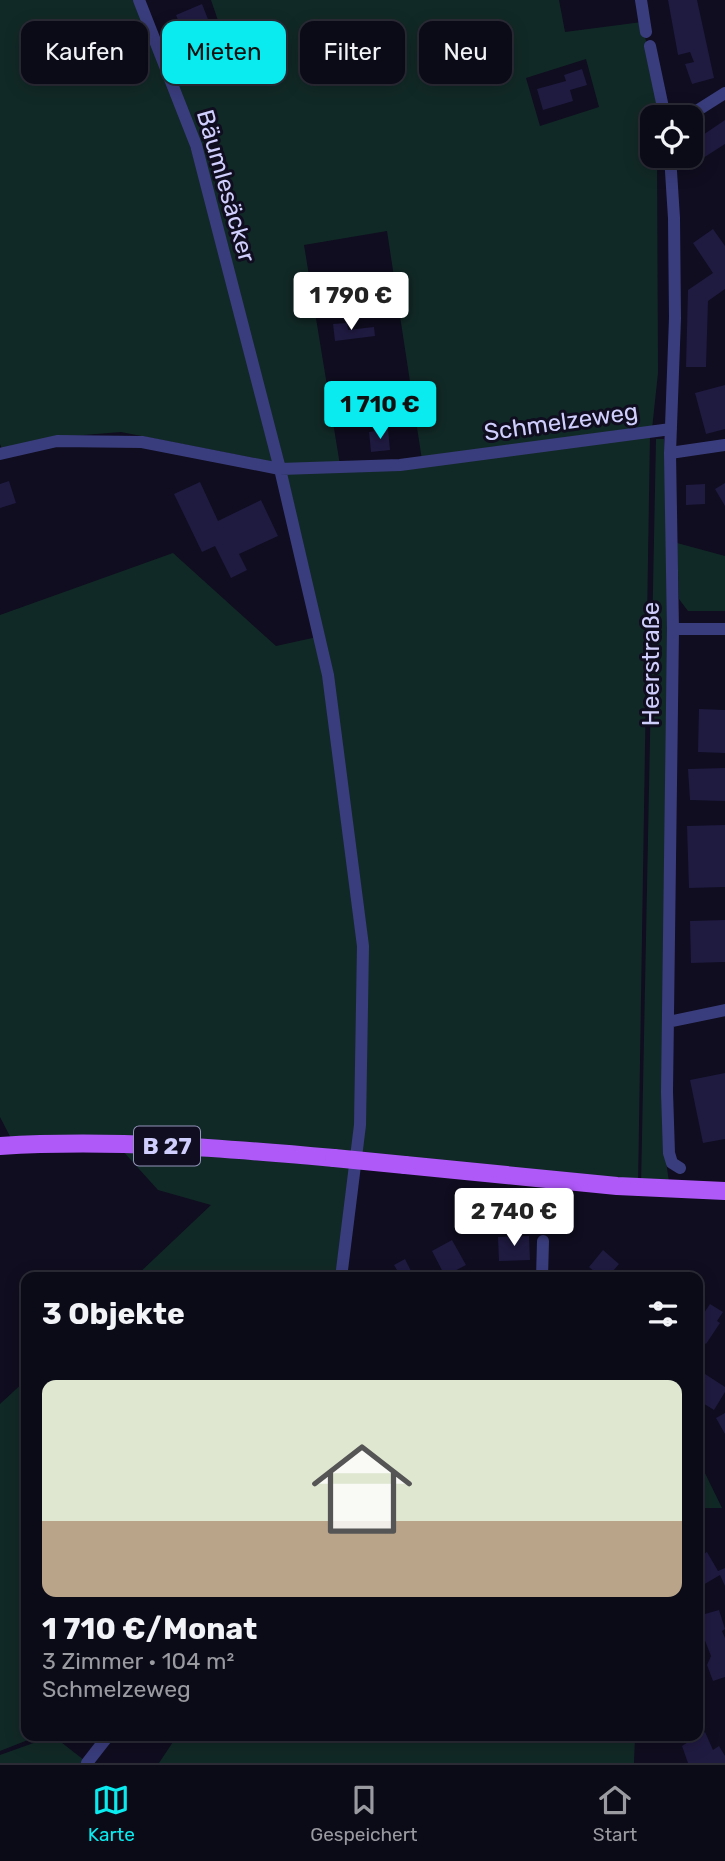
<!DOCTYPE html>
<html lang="de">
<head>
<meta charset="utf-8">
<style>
	:root { --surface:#0b0a17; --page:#141320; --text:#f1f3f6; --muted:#9a9aa1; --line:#2b2b36; --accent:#09ebee }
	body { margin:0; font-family:Rubik,sans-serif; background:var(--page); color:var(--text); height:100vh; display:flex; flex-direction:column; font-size:26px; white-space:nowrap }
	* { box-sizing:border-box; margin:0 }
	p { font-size:23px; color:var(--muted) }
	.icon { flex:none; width:38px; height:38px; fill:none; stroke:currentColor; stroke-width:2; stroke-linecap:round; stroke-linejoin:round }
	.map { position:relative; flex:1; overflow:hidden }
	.side { position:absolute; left:21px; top:1272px; width:682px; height:469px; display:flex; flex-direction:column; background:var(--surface); border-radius:14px; box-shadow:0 4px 18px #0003,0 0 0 2px var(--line) }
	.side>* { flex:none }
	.banner { position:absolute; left:21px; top:21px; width:684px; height:63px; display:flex; gap:14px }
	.controls { position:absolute; left:640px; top:105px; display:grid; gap:14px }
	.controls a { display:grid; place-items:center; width:63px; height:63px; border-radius:14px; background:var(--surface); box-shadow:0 4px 18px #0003,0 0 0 2px var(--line); font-size:35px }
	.price { position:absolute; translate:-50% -60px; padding:0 16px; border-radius:7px; background:#fff; color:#222; font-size:23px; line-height:46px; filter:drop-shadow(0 2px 4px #0008) }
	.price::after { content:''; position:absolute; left:50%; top:42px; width:21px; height:16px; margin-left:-10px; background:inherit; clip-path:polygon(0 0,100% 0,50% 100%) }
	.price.selected { background:var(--accent); color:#111 }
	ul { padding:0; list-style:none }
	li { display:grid; align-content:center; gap:14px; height:371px; padding:0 21px }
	li span { display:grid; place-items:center; height:217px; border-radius:14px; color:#555 }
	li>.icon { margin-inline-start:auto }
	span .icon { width:126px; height:126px; fill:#fffc; stroke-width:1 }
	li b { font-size:30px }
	h2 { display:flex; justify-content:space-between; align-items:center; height:84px; padding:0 21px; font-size:30px }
	.pill { padding:0 24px; border-radius:14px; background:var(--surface); box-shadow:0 4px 18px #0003,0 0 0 2px var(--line); font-size:24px; line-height:63px }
	.pill.selected { background:var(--accent); color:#111 }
	.dock { display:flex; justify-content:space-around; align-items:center; height:98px; border-top:2px solid var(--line); background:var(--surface); font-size:19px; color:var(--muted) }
	.dock a { display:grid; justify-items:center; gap:4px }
	.dock .selected { color:var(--accent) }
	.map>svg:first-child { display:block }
</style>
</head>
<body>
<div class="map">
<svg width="725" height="1763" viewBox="0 0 725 1763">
	<rect width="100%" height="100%" fill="#0f0d1f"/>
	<path fill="#112926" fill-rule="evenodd" d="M0,0H133L189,134L277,465L254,458L121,432L59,437L2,449L0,444Z
		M211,0H559L565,32L642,22L659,104L658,117H653V156H657L658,373L652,429L422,460L387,231L304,245L340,465L281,467L168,68L227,47ZM586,59L599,107L540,126L526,78Z
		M650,433L638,1187L357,1164L365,947L329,676L282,470L398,467Z
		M656,439H664L670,631L666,1161L670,1189L641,1187Z
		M677,543L725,556V611H688L679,599Z
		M173,553L276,646L317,637L361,946L353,1163L257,1155L16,1148L0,1117V615Z
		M121,1149L353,1168L339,1277H135L211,1205L158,1190Z
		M26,1380V1736H38L0,1751V1404Z
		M698,1459L722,1508H698Z
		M53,1736L84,1760L81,1763H0V1755Z
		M177,1736H635L634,1763H159Z"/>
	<path fill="#1f1a40" d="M668,0H697L714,78L692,84L685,64L694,62L690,52L678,55Z
		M202,4L213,32L187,42L176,15Z
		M582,69L587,85L570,90L573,101L543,110L537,89L566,81L564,75Z
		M725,120V144L700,160L691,143Z
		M713,229L725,246V289L708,301L706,367H686L688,290L713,273L693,243Z
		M347,323L348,330L374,327L375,336L335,341L333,324Z
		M725,385V429L706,434L695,393Z
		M388,429L390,450L371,452L369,432Z
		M9,481L16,503L0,508V484Z
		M200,482L218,521L261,500L278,536L239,554L247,570L231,578L215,546L202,552L174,494Z
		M725,483V506L715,489Z
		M705,484V504L686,505V485Z
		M699,709L725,710V753L698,752Z
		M725,768V801L690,800L688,769Z
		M725,825V887L689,888L687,826Z
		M725,920V962L691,963L690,921Z
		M725,1073V1139L703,1143L690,1080Z
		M529,1236L530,1260L499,1261L498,1237Z
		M452,1240L466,1265L445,1276L432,1251Z
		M603,1250L619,1264L607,1278H602L589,1267Z
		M405,1259L412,1273L403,1278H384L397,1270L394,1265Z
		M710,1304L723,1312L717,1321L720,1323L706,1344L698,1338V1314L701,1310L704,1313Z
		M702,1372L725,1387V1392L714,1410L698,1400V1378Z
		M725,1413V1434L716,1418Z
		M707,1552L718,1571L725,1568V1586L720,1575L703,1585L698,1577V1557Z
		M719,1610L725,1629L722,1631L725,1638V1677L713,1681L707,1665L711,1656L704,1638L700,1639L698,1633V1616Z
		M705,1732L713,1750L719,1746L725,1756V1763H688L682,1746Z"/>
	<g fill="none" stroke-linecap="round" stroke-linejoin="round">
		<path stroke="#3a3d7d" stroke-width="12" d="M139,0L196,145L280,469L328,675L363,946L360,1125L341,1278
			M641,0L646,32
			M650,46L665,117
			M687,117L725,93
			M670,156L674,218L675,318L670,453L673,629L667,1092L669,1153L672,1163L680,1168
			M670,453L725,445
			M0,454L57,441L142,442L280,469L400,465L671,429
			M673,629H725
			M668,1022L725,1010
			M419,1277L420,1278
			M542,1278L543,1241
			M87,1763L108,1736"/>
		<path stroke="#af59f9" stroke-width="18" d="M0,1146C111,1139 223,1148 334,1158
			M405,1165L617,1186L725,1191"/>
		<path stroke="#af59f9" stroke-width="18" d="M334,1158L405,1165"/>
	</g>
	<g text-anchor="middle" stroke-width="6" stroke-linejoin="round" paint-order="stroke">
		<rect fill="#0f0d1f" stroke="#9594ba" stroke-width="2" x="134" y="1126.5" width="66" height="39" rx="5"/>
		<g font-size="23" font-weight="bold" fill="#cfcefd">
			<text x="167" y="1154">B 27</text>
		</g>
		<g font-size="24" fill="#cfcefd" stroke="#0f0d1f">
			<text transform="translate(226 186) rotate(74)" y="8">Bäumlesäcker</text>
			<text transform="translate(561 422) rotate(-8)" y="8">Schmelzeweg</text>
			<text transform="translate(651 664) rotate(-90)" y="8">Heerstraße</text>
		</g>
	</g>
</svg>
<div class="controls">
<a><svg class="icon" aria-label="locate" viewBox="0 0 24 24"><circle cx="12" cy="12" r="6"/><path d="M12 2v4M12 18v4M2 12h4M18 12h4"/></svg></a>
</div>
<b class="price" style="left:351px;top:332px">1 790 €</b>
<b class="price selected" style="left:380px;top:441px">1 710 €</b>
<b class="price" style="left:514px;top:1248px">2 740 €</b>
<div class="banner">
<a class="pill">Kaufen</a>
<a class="pill selected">Mieten</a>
<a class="pill">Filter</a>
<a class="pill">Neu</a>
</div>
<section class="side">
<h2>3 Objekte<svg class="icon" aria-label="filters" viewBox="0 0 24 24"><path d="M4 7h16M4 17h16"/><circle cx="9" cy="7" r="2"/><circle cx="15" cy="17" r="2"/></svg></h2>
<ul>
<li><span style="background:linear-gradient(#dfe7d0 65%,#b9a48a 0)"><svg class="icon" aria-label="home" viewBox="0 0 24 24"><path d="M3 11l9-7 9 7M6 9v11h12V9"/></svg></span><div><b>1 710 €/Monat</b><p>3 Zimmer · 104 m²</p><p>Schmelzeweg</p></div></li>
</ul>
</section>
</div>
<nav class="dock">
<a class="selected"><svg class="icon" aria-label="map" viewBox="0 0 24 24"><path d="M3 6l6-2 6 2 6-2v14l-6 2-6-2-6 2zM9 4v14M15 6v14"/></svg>Karte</a>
<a><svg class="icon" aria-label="saved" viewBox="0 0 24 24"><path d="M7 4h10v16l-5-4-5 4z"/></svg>Gespeichert</a>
<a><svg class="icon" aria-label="home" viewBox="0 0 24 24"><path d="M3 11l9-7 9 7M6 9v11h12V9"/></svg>Start</a>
</nav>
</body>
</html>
